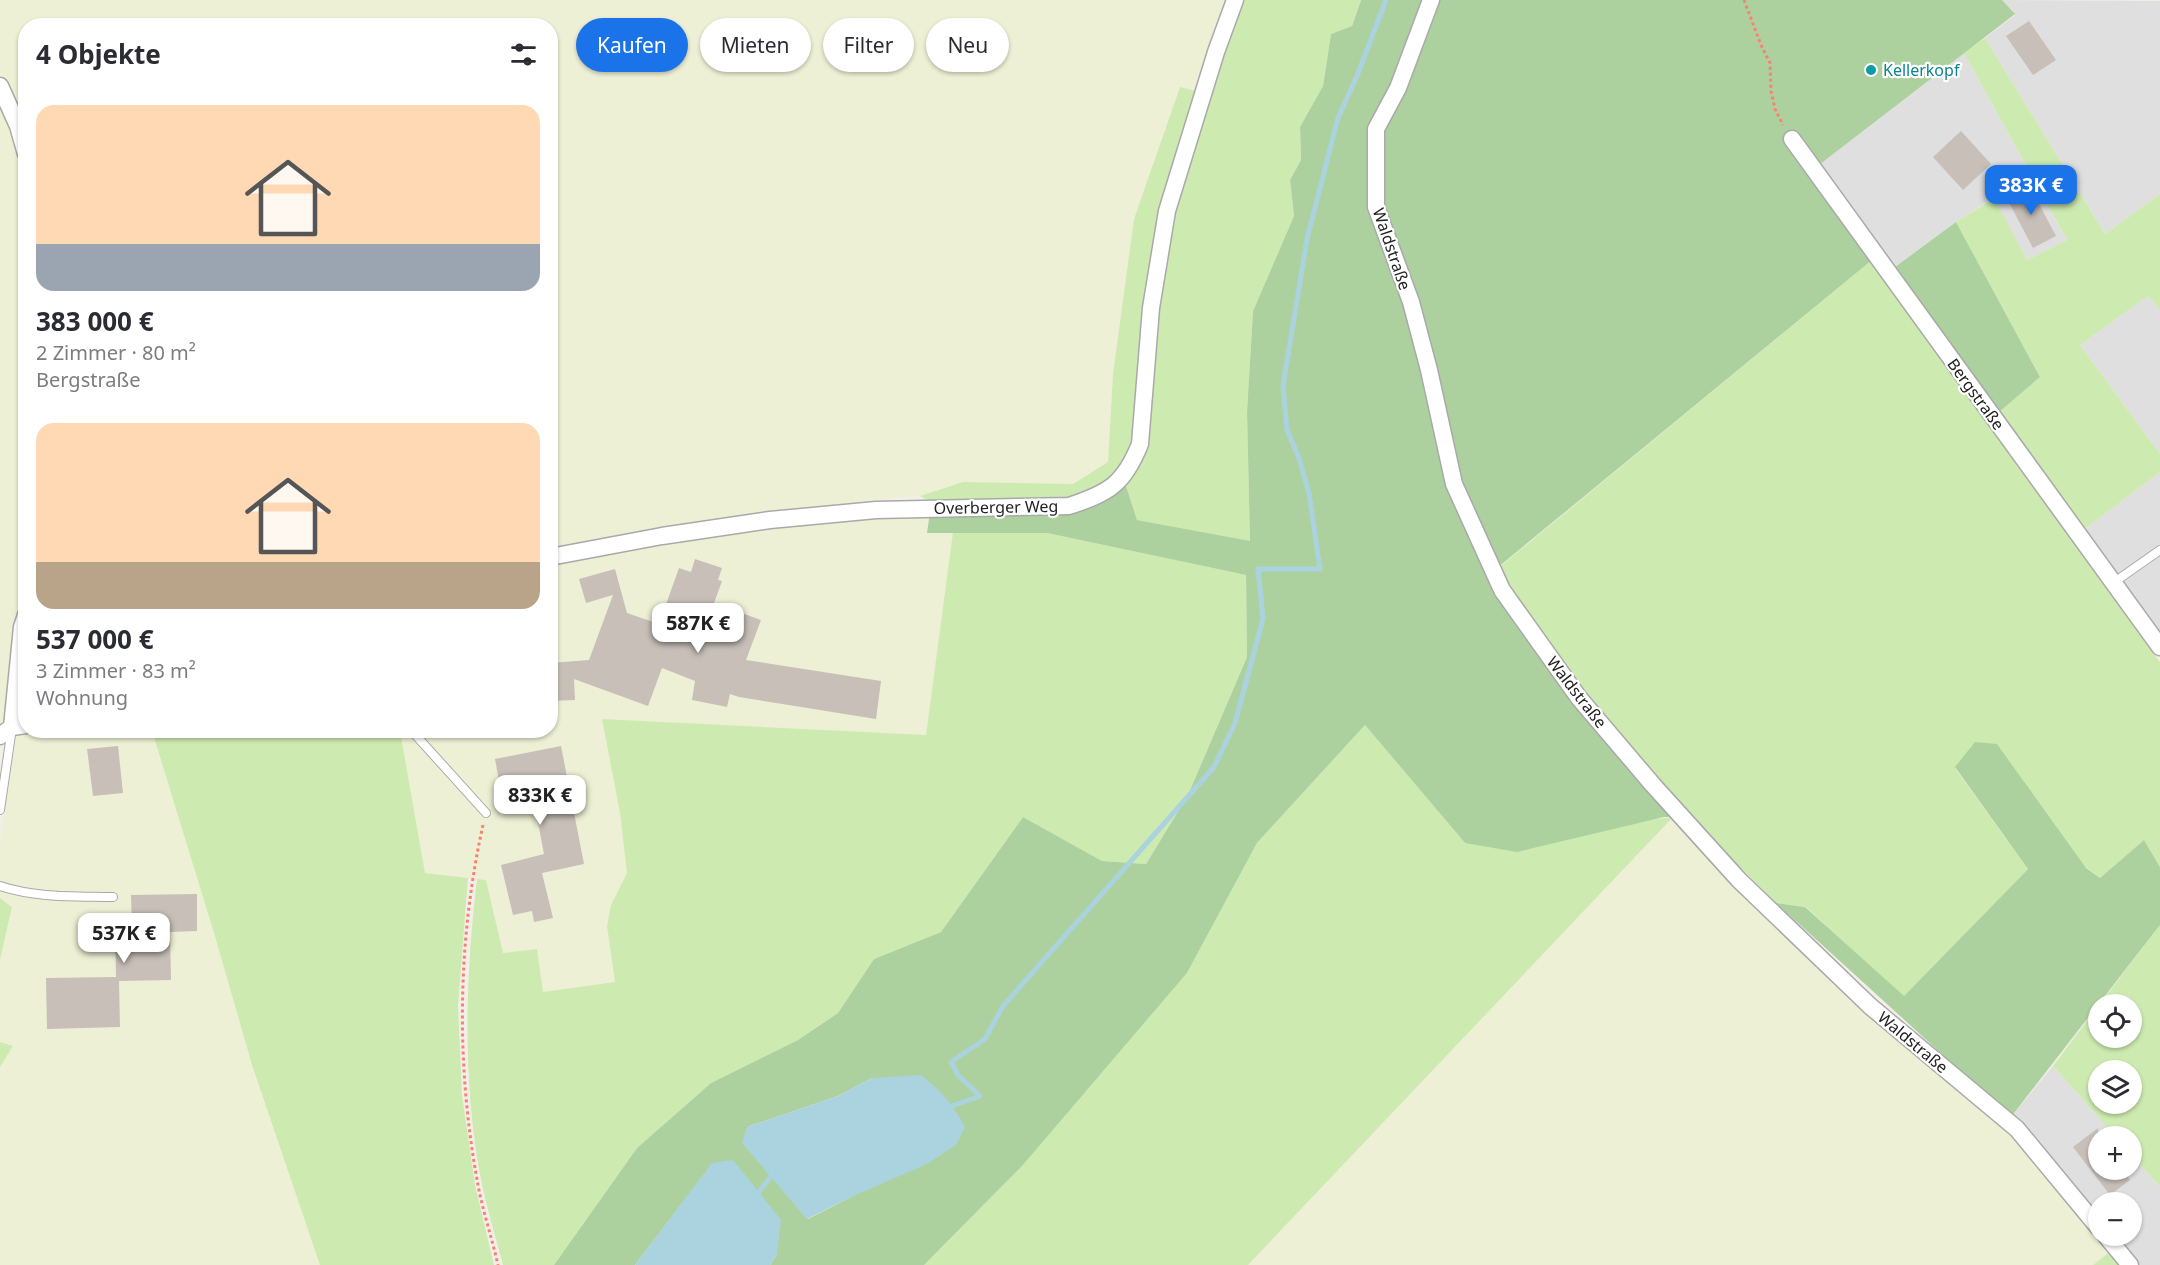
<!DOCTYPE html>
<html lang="de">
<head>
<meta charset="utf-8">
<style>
	:root { --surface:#fff; --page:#f7f7f7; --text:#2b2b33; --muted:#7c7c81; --accent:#1a73e8 }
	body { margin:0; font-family:"Noto Sans",sans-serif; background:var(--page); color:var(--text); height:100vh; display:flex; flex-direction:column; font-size:22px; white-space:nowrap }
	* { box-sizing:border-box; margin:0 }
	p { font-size:20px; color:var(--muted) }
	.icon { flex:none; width:33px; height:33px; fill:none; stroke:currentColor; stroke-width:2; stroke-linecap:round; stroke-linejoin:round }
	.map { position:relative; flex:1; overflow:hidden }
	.panel { position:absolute; left:18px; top:18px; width:540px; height:720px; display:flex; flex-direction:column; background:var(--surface); border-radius:24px; box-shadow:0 2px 4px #0004 }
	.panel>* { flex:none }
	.guide { position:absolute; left:576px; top:18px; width:570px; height:54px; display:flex; gap:12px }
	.fabs { position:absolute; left:2088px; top:994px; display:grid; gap:12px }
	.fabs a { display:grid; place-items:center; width:54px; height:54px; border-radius:50%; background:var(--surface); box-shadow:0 2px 4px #0004; font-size:30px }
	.price { position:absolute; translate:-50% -51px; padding:0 14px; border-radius:12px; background:#fff; color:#222; font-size:20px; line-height:39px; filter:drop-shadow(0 2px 3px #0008) }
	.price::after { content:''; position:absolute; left:50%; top:36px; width:18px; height:14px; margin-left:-9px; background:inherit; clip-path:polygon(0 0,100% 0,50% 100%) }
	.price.selected { background:var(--accent); color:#fff }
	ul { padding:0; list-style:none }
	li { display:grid; align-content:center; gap:12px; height:318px; padding:0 18px }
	li span { display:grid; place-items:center; height:186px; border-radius:18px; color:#555 }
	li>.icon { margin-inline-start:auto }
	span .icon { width:108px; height:108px; fill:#fffc; stroke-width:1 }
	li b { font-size:26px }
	h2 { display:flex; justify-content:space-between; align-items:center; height:72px; padding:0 18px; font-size:26px }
	.chip { padding:0 21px; border-radius:27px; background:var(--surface); box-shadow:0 2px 4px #0004; font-size:21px; line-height:54px }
	.chip.selected { background:var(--accent); color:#fff }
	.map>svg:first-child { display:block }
</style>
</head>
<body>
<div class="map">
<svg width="2160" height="1265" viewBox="0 0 2160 1265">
	<rect width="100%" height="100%" fill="#f2efe9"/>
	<path fill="#e0dfdf" d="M2002,0L2160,1V194L2105,234L1985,38L2015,15Z
		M1964,53L2067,240L2027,260L1993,198L1956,222L1895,267L1819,165Z
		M2148,296L2160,310V454L2080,345Z
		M2160,472V647L2081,532Z
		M2053,1066L2116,1137H2098V1170H2132V1155L2160,1187V1265H2138L2115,1236H2132V1203H2098V1216L2011,1117Z"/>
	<path fill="#eef0d5" d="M0,0H1230L1196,91L1180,87L1134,219L1113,374L1108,462L1073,484L963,482L920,496L873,500L659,528L551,551L550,26H26L25,135L0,74Z
		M0,99L13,127L26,171V600L17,624L8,725L0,731Z
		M930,512L927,532H953L926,736L602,719L620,813L627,874L611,905L607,926L615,982L543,992L503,953L486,880L425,874L400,731L550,730L551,564L771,526Z
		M26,730L152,731L214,933L252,1065L320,1265H0V1067L13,1046L0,1042V960L12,908L0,898V840L17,731Z
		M1673,817L2015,1133L2112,1250L2093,1265H1248Z"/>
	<path fill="#cdebb0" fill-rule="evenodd" d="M1240,0H1361L1352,26L1331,34L1323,86L1300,127L1301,160L1290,180L1294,216L1253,311L1247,412L1250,542L1137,520L1125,483L1135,467L1170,211Z
		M1985,38L2105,234L2160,194V310L2148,296L2080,345L2160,454V472L2081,532L1998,413L2040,377L1956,222L1994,198L2027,260L2067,240L1964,53Z
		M1180,87L1196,91L1163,208L1136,442L1117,478L1068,501L932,503L920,496L963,482L1073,484L1108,462L1113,374L1134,219Z
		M1872,260L2160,662V867L2144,840L2100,878L1955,768L2028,869L1903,997L1806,907L1776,903L1657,783L1583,695L1497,569Z
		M953,532L1047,533L1246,575L1247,657L1188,795L1146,864L1102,861L1023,817L941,932L874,959L838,1013L798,1040L711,1083L637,1148L554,1265H503C496,1239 488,1212 482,1185C462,1084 465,980 477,879L486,880L503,953L537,949L543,992L615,982L607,926L611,905L627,873L620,813L602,719L926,735Z
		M1365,725L1465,843L1673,817L1248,1265H924L1023,1165L1187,973L1257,843Z
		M152,731H400L425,873L468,878L458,1006L462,1095L475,1185L494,1265H320L252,1065L214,933Z
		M0,898L12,907L0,960Z
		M2160,925V1187L2132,1155V1137H2116L2053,1066L2098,1006V1038H2132V1005H2099ZM2098,1071H2132V1104H2098Z
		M0,1042L13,1046L0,1067Z
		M2112,1250L2124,1265H2093Z"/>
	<path fill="#add19e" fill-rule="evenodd" d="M1361,0H1428L1396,88L1372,172L1409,304L1451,486L1500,593L1673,817H1664L1517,852L1465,843L1365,725L1257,843L1187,973L1023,1165L924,1265H770L777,1254L712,1164L635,1265H554L637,1148L711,1083L798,1040L838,1013L874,959L941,932L1023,817L1102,861L1146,864L1188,795L1247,657L1246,575L1047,533H927L930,512L1070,509L1125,483L1137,520L1250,541L1247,412L1253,311L1294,216L1290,180L1301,160L1300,127L1323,86L1331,34L1352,26ZM872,1078L851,1197L808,1219L747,1127L838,1096Z
		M1434,0H2002L2015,14L1819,165L1797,131L1783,140L1872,260L1497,568L1457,483L1379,206L1378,130Z
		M1956,222L2040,377L1998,413L1895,267Z
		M1975,742L1997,744L2086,868L2100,878L2144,840L2160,867V925L2011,1117L1776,903L1805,907L1904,996L2028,869L1955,767Z"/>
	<path fill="#aad3df" d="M921,1075C942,1092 952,1103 965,1127L956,1145L927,1164L851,1197L807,1219L742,1143L747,1127L838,1096L872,1078Z
		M733,1160L781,1220L777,1254L770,1265H635L712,1163Z"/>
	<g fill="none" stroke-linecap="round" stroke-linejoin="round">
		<path stroke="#aad3df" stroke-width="5" d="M949,1107L980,1096L958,1075L951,1062L985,1039L1003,1006L1214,767L1235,723L1263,619L1258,569H1320L1309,493L1299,458L1287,430L1283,386L1307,239L1338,118L1357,76L1386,0
			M755,1197L775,1171"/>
	</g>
	<path fill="#c7bfb8" d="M2029,21L2056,60L2033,75L2006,36Z
		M1961,131L1991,164L1963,190L1933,157Z
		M2029,185L2056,236L2033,248L2006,197Z
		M695,559L722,568L718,580L722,581L714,603L761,620L746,660L881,681L876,719L739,697L730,694L727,707L692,700L695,681L662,668L648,706L574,679L575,700L550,701V663L589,660L613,595L586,603L579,579L615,569L627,613L659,624L679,568L691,572Z
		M118,746L123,793L93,796L87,749Z
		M561,746L584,864L542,873L553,918L534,922L532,911L513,915L501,865L544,854L533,797L503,803L495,759Z
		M197,894V931L170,932L171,980L119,981L120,1027L47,1029L46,978L116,977L115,929H132L131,895Z
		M2098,1128V1170H2123L2130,1180L2110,1195L2073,1147Z"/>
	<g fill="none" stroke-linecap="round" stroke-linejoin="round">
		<g stroke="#a9a9a9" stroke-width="10">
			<path id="lane" d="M2113,583L2160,550
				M411,730L486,813
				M0,810L12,728
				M0,886C37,898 74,896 113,897"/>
		</g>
		<g stroke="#a9a9a9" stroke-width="19">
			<path id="street" d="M1431,0L1398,88L1376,129V207L1411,302L1429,370L1454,484L1502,590L1579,698L1653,785L1739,880L1870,1006L2017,1129L2098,1227
				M0,86L18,126L26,154
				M1792,139L2160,647
				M550,557L662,536L770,520L876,510L1069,506C1109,493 1124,484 1140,444L1151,308L1167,211L1216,52L1235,0
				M12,727L22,627L26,615
				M0,736L12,727L26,725
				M2106,1236L2130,1265"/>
		</g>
		<path stroke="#fa8072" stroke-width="3" stroke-dasharray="3 3" stroke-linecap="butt" d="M1744,0L1761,45L1770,63L1771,91L1775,109L1783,125
			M483,825C457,942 456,1067 478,1185C483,1212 492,1238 498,1265"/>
		<use href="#lane" stroke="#fff" stroke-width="8"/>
		<use href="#street" stroke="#fff" stroke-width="16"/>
	</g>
	<circle fill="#0f9aa8" stroke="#fff" stroke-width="2" cx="1871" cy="70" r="6"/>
	<g text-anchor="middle" stroke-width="4.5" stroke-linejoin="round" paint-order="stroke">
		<g font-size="16" fill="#0d838f" stroke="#fff" text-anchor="start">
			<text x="1883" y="76">Kellerkopf</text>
		</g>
		<g font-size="16" fill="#222" stroke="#fff">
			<text transform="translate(1392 249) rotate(71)" y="6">Waldstraße</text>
			<text transform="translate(1976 394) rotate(54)" y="6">Bergstraße</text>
			<text transform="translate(996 507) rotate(-1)" y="6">Overberger Weg</text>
			<text transform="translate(1577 692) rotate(52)" y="6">Waldstraße</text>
			<text transform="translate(1913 1042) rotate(40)" y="6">Waldstraße</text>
		</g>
	</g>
</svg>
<div class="fabs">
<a><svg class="icon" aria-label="locate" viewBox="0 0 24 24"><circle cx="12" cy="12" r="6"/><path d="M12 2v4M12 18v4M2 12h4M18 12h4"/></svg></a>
<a><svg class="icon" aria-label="layers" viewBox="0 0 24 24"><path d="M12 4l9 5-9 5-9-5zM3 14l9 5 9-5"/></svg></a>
<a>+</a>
<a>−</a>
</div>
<b class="price selected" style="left:2031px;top:216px">383K €</b>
<b class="price" style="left:698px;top:654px">587K €</b>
<b class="price" style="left:540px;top:826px">833K €</b>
<b class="price" style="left:124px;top:964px">537K €</b>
<div class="guide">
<a class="chip selected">Kaufen</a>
<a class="chip">Mieten</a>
<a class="chip">Filter</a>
<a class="chip">Neu</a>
</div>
<section class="panel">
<h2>4 Objekte<svg class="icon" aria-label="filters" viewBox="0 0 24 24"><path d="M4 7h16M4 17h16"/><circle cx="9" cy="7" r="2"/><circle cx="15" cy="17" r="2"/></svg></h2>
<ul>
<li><span style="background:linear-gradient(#ffd9b3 75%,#9aa5b1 0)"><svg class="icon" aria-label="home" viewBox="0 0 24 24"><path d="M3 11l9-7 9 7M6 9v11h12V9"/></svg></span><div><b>383 000 €</b><p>2 Zimmer · 80 m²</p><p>Bergstraße</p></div></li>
<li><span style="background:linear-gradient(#ffd9b3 75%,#b9a48a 0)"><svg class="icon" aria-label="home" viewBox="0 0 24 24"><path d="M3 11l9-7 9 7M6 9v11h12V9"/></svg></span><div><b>537 000 €</b><p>3 Zimmer · 83 m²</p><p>Wohnung</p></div></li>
</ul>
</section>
</div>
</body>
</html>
